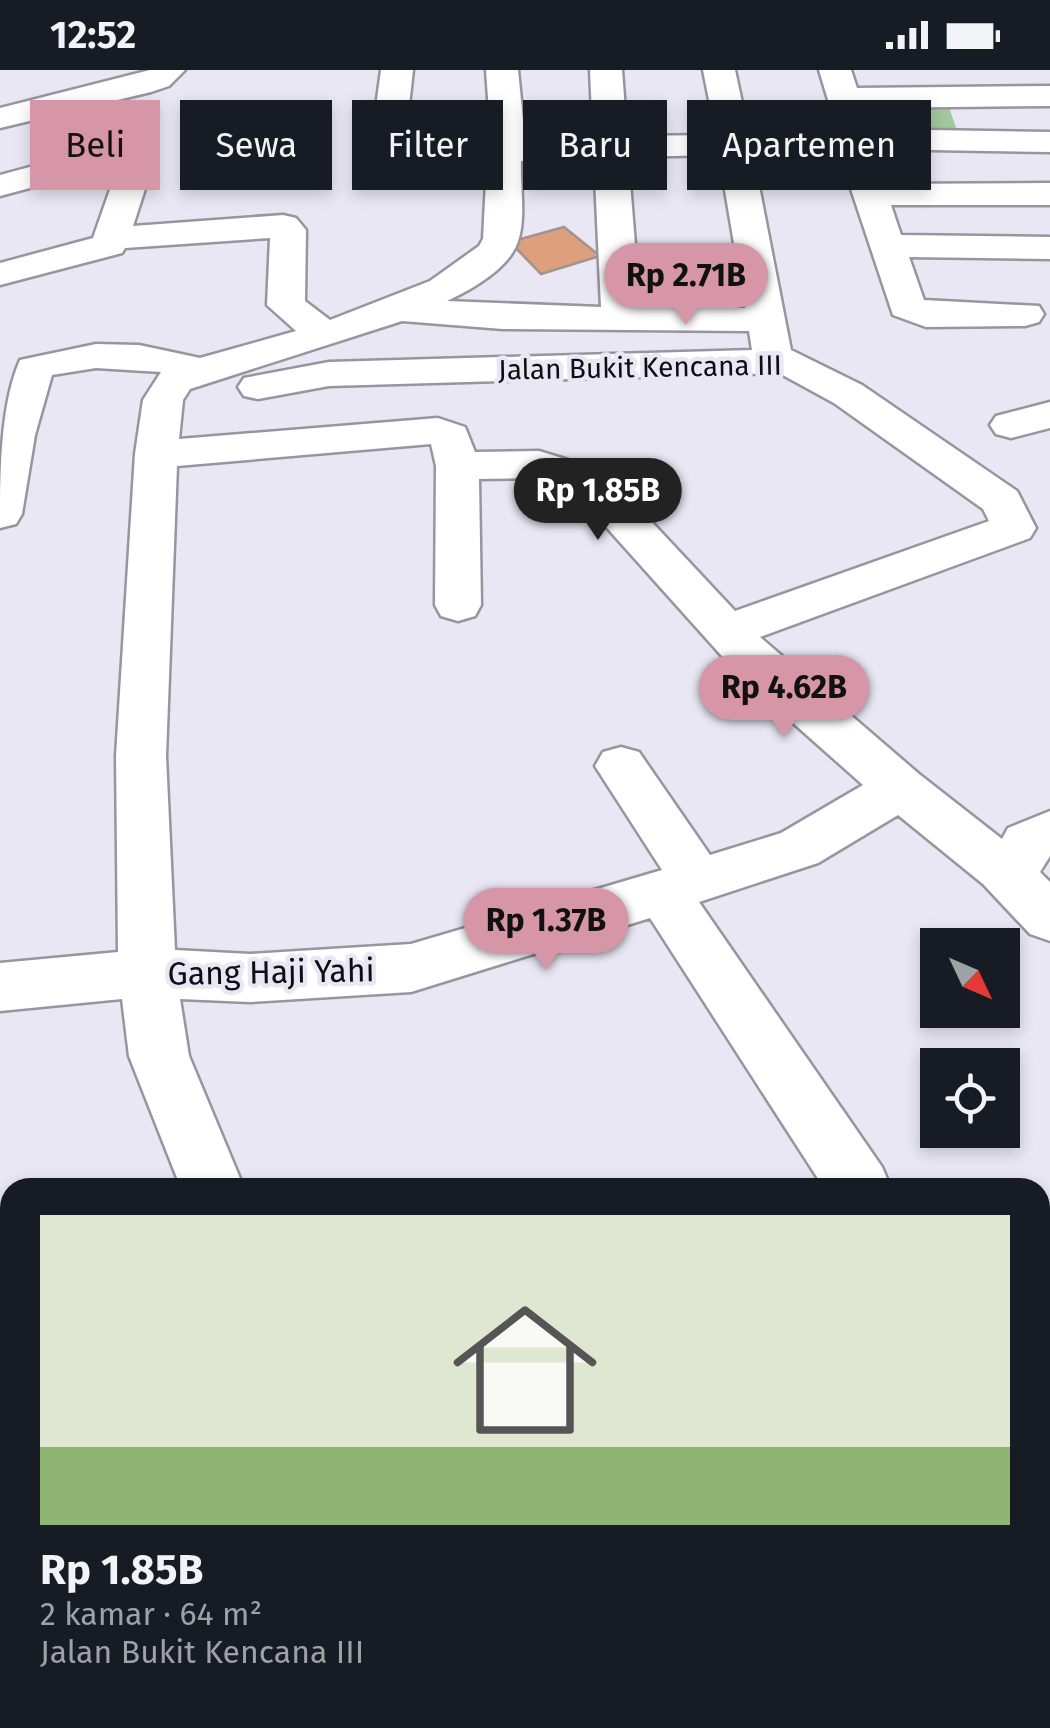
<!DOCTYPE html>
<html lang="id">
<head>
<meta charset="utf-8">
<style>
	:root { --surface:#171b24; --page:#242831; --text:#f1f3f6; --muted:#9ea1a6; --accent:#d696a8 }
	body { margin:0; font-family:"Fira Sans",sans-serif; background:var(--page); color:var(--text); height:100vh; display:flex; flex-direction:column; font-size:38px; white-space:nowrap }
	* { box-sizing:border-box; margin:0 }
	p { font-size:32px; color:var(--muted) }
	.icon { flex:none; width:55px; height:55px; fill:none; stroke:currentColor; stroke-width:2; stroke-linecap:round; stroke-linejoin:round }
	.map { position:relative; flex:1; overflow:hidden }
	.drawer { position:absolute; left:0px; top:1108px; width:1050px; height:552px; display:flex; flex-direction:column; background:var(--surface); border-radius:30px 30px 0 0; box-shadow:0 5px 15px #0003 }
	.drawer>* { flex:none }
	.hud { position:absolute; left:30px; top:30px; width:990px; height:90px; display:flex; gap:20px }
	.needle { width:65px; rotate:134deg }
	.buttons { position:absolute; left:920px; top:858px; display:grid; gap:20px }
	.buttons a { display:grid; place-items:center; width:100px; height:100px; border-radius:0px; background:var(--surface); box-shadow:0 5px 15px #0003; font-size:50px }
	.price { position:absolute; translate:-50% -85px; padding:0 22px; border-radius:35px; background:var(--accent); color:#111; font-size:32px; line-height:65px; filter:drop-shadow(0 2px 5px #0008) }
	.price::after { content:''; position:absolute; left:50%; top:60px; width:30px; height:22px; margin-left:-15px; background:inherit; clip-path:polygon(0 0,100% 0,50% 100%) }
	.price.selected { background:#222; color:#fff }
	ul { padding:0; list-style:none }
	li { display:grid; align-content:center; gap:20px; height:530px; padding:0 40px }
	li span { display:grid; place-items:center; height:310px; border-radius:0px; color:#555 }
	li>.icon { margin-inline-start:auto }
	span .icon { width:180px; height:180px; fill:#fffc; stroke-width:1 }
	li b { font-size:42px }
	.pill { padding:0 35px; border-radius:0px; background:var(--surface); box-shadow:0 5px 15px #0003; font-size:35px; line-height:90px }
	.pill.selected { background:var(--accent); color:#111 }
	.status { display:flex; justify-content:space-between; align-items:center; height:70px; padding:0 50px; background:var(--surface); direction:ltr }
	.status svg { height:28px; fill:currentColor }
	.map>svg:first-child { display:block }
</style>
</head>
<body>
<div class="status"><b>12:52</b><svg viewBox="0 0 49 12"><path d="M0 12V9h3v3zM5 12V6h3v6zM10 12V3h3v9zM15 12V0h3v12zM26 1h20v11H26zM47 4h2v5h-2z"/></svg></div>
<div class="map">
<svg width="1050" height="1658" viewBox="0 0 1050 1658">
	<rect width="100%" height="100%" fill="#e9e7f4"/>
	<path fill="#a3c89d" d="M947,32L957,60H865L857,33Z"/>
	<path fill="#dd9f7c" stroke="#a0948d" stroke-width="2.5" d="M564,157L600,186L541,204L510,172Z"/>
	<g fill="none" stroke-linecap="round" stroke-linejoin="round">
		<g stroke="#9695a0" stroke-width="5">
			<path id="minor" d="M150,0H185L169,16L151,22L0,58V38Z
				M381,0H413L404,81L399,88H375L370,81Z
				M486,0H518L525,70L593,67L590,0H622L627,66L716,65L703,0H735L749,65L838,63L819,0H851L857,18L1050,16V36L863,38L870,59L1050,62V82L872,79L884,114L1050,113V135H891L901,165L1050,167V189L909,187L924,230L1039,236L1044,244L1039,252L1025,256L926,257L893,245L839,83L753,85L791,280L862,315L1017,421L1036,458L1030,468L760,567L919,704L1002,769L1008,758L1050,741V786L1040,802L1050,812V871L1030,864L983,814L898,745L818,793L699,832L882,1097L891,1118H824L650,848L411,922L250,932L180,929L189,986L244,1118H181L129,986L122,929L0,941V893L118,882L116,686L135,384L143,330L161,302L96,298L52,305L35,365L22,444L16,454L0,458C0,405 0,335 20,290L96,274L139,275L200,288L296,261L267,235L270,168L125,178L122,183L0,215V193L93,168L119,94L0,126V105L130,70L151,78L156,85L133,156L283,145L296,148L306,160L305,231L330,250L430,211L479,176L483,169L487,92L492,84ZM719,85L745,238L640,237L628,87ZM594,87L601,237L447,231C471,220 510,198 518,171C526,148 520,116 521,91ZM402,251L503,259L749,261L752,280L329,292L244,308L238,317L244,326L258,329L329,316L779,303L834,333L983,439L989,451L735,541L604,401L539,381L475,382L465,357L438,348L179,369L183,330L190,319ZM431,374L436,396L435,535L441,546L458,551L475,546L481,535L479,409L536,408L574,421L738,604L863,715L781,763L710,785L639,682L621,677L603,682L595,696L662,800L411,874L250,884L175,880L166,686L177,396Z
				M1050,332V358L1011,368L996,364L990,355L996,346Z
				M0,1258L10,1262V1365L0,1360Z
				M10,1396V1469L0,1473V1400Z
				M1040,1542H1050V1618H1040Z
				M76,1650H167L164,1658H73Z
				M386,1650H464L467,1658H389Z"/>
		</g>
		<use href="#minor" fill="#fff" fill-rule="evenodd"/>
	</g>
	<g text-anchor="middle" stroke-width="9" stroke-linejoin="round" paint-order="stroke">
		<g font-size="28" fill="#0e0e12" stroke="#e9e7f4">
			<text transform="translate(640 297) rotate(-1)" y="10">Jalan Bukit Kencana III</text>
		</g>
		<g font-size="32" fill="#0e0e12" stroke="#e9e7f4">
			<text transform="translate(271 902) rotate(-1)" y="11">Gang Haji Yahi</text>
		</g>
	</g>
</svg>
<div class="buttons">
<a><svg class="needle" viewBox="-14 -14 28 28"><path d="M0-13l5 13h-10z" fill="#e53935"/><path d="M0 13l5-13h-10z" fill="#9ea1a6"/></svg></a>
<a><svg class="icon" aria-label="locate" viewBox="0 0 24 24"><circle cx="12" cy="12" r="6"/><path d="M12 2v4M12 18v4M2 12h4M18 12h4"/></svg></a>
</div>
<b class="price" style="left:686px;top:258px">Rp 2.71B</b>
<b class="price selected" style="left:598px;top:473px">Rp 1.85B</b>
<b class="price" style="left:784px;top:670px">Rp 4.62B</b>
<b class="price" style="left:546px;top:903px">Rp 1.37B</b>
<div class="hud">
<a class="pill selected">Beli</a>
<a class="pill">Sewa</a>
<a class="pill">Filter</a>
<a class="pill">Baru</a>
<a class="pill">Apartemen</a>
</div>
<section class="drawer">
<ul>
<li><span style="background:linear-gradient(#dfe7d0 75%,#8fb573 0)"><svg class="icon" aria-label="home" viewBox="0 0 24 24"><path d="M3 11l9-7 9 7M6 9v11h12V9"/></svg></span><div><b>Rp 1.85B</b><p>2 kamar · 64 m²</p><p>Jalan Bukit Kencana III</p></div></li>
</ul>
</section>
</div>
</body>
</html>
